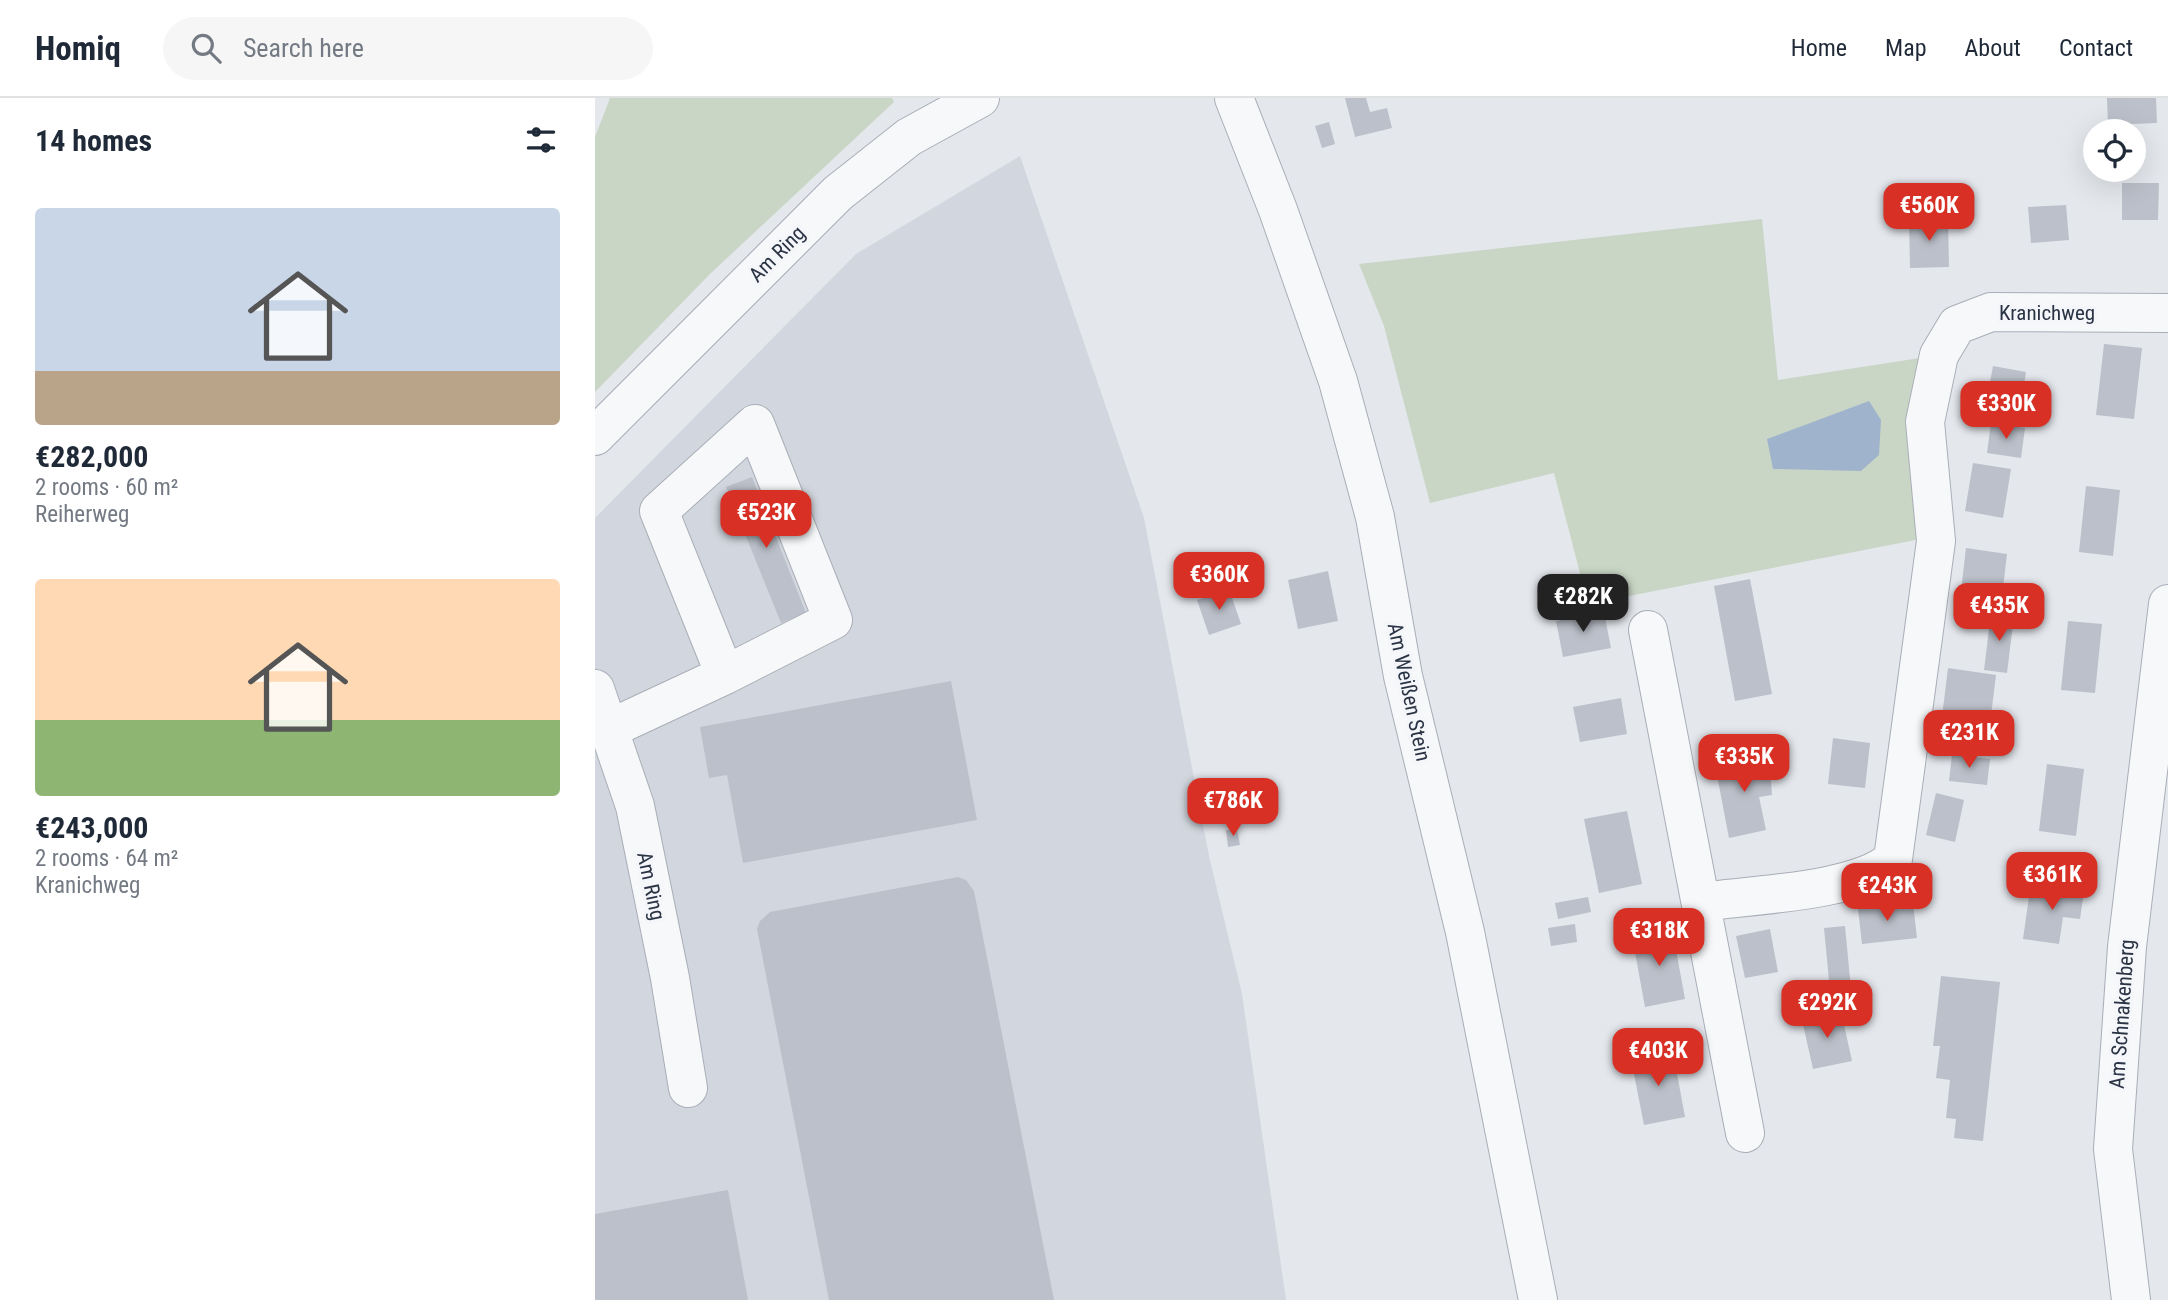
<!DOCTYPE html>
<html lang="en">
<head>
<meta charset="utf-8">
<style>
	:root { --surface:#fff; --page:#f6f6f7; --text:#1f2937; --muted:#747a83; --line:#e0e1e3; --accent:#d93025 }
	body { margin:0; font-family:"Roboto Condensed",sans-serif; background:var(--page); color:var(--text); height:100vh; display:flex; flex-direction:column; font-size:26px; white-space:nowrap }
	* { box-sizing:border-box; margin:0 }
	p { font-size:23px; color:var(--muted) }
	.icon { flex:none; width:38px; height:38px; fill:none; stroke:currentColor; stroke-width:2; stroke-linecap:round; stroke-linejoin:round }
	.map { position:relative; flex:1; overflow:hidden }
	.sheet { display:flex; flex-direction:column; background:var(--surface); width:595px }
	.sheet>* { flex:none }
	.controls { position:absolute; left:1488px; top:21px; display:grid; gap:14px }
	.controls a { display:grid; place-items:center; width:63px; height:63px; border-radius:50%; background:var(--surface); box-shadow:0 7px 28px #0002; font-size:35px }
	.price { position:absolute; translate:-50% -60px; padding:0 16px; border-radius:14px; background:var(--accent); color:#fff; font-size:23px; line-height:46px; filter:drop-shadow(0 2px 4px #0008) }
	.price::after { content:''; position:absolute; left:50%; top:42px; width:21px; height:16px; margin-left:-10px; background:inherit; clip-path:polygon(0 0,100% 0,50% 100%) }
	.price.selected { background:#222; color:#fff }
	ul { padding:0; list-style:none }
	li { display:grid; align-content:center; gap:14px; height:371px; padding:0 35px }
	li span { display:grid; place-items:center; height:217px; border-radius:7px; color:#555 }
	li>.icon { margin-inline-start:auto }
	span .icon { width:126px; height:126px; fill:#fffc; stroke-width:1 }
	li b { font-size:30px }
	h2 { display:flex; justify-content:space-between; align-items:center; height:84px; padding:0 35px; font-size:30px }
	header { display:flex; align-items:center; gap:42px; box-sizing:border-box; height:98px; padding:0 35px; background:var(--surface); border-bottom:2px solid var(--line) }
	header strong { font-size:33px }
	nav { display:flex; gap:38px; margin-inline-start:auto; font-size:24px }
	.search { width:490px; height:63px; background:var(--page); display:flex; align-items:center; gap:18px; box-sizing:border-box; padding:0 24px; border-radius:38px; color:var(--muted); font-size:26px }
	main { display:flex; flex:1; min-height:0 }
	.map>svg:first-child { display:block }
</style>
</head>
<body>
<header>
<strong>Homiq</strong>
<div class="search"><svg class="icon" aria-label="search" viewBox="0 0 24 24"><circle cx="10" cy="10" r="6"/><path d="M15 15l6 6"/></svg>Search here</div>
<nav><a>Home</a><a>Map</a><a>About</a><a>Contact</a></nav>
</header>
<main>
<section class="sheet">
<h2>14 homes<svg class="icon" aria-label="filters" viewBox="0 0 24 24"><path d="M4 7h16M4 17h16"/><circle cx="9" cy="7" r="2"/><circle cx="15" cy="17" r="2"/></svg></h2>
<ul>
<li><span style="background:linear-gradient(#c9d6e8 75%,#b9a48a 0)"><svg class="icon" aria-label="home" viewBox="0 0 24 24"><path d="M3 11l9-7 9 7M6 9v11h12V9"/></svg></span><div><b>€282,000</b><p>2 rooms · 60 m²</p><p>Reiherweg</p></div></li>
<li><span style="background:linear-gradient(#ffd9b3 65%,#8fb573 0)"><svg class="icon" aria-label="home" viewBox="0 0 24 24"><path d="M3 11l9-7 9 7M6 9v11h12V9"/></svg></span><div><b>€243,000</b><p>2 rooms · 64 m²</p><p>Kranichweg</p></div></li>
</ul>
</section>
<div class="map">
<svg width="1573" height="1202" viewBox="0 0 1573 1202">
	<rect width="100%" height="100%" fill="#e4e7ec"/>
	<path fill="#d2d6de" d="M425,58L549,420L614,758L647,896L691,1202H0V420L261,156Z"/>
	<path fill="#c9d6c5" d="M15,0H297L299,4L115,176L0,294V39Z
		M1167,121L1183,282L1344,257L1341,438L993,506L959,375L835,405L789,228L764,166Z"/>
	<path fill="#9fb4cc" d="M1274,303L1286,322L1284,357L1266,373L1178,371L1172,341Z"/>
	<path fill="#bbc0ca" d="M750,0H771L775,14L792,10L797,30L760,39Z
		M1512,0H1561L1562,25L1513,27Z
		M734,24L740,46L727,50L720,28Z
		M1527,85H1564L1563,122H1527Z
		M1471,107L1474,142L1436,145L1433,109Z
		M1353,120L1354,169L1315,170L1314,121Z
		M1509,246L1547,250L1539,321L1501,317Z
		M1398,268L1431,274L1425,312L1391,306Z
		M1396,325L1430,330L1426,360L1392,355Z
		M1378,365L1416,371L1408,420L1370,413Z
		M157,379L211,515L186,525L131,389Z
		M1491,388L1525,392L1518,458L1484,454Z
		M1371,450L1412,456L1407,498L1366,493Z
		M733,473L743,523L703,531L693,482Z
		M1155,481L1177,596L1140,603L1119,488Z
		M634,491L646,526L614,537L602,502Z
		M1009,514L1016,550L968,559L961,523Z
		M1396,515L1419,518L1412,575L1389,572Z
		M1473,523L1507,526L1500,595L1466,592Z
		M1353,570L1401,577L1394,633L1346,627Z
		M356,583L382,722L148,765L132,677L114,680L105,629Z
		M1026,600L1032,636L985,644L978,609Z
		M1238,640L1275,645L1270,690L1233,686Z
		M1174,656L1177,697L1164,699L1171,732L1134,740L1120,667Z
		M1357,657L1395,661L1392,687L1354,683Z
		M1452,666L1489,671L1481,738L1444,733Z
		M1341,695L1369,702L1360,744L1331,737Z
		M1032,713L1047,786L1004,795L989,721Z
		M642,731L645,747L633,749L631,732Z
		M363,779L371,782L379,793L459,1202H234L162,831L165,823L175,814Z
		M1464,783L1490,786L1485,821L1468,819L1464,846L1428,841L1435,791L1463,795Z
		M993,799L996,814L963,821L960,805Z
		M1318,805L1322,840L1267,846L1263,811Z
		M980,826L982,844L956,848L953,830Z
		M1250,828L1256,891L1235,893L1229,830Z
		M1077,830L1090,901L1050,909L1037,838Z
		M1175,831L1183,874L1150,880L1141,838Z
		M1346,878L1405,884L1388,1043L1359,1040L1361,1021L1351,1020L1355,982L1341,980L1345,948H1338Z
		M1246,913L1257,963L1218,971L1207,922Z
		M1078,954L1090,1019L1049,1027L1036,961Z
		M133,1092L153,1202H0V1116Z"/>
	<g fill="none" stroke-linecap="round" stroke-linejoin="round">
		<g stroke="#a9aeb7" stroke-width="40">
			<path id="minor" d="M639,0L683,112L743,283L780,419L808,578L870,834L943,1202
				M0,338L243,95L314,39L385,0
				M1053,532L1150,1035
				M0,591L40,708L75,880L93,990
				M14,631L130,577L64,413L160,326L238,522L130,577
				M1107,804C1154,797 1265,794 1298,761L1341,443L1330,324L1344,257L1362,227L1396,214L1573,215
				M1536,1202L1518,1051L1532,849L1573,506"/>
		</g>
		<use href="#minor" stroke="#f7f8fa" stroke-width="38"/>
	</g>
	<g text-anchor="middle" stroke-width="7" stroke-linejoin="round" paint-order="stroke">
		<g font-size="21" fill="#2b3445" stroke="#f4f6f9">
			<text transform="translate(182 156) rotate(-45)" y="7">Am Ring</text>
			<text x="1452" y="222">Kranichweg</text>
			<text transform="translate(814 594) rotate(78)" y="7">Am Weißen Stein</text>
			<text transform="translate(56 788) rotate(78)" y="7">Am Ring</text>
			<text transform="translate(1527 916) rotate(-86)" y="7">Am Schnakenberg</text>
		</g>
	</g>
</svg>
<div class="controls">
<a><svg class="icon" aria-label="locate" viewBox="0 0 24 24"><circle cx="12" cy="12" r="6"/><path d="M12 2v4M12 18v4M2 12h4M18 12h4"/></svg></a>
</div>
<b class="price" style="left:1334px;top:145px">€560K</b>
<b class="price" style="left:1411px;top:343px">€330K</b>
<b class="price" style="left:171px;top:452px">€523K</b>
<b class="price" style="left:624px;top:514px">€360K</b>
<b class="price selected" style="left:988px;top:536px">€282K</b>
<b class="price" style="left:1404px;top:545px">€435K</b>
<b class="price" style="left:1374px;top:672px">€231K</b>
<b class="price" style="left:1149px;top:696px">€335K</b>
<b class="price" style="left:638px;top:740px">€786K</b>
<b class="price" style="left:1457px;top:814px">€361K</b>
<b class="price" style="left:1292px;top:825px">€243K</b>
<b class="price" style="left:1064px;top:870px">€318K</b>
<b class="price" style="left:1232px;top:942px">€292K</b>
<b class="price" style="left:1063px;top:990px">€403K</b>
</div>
</main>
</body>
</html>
